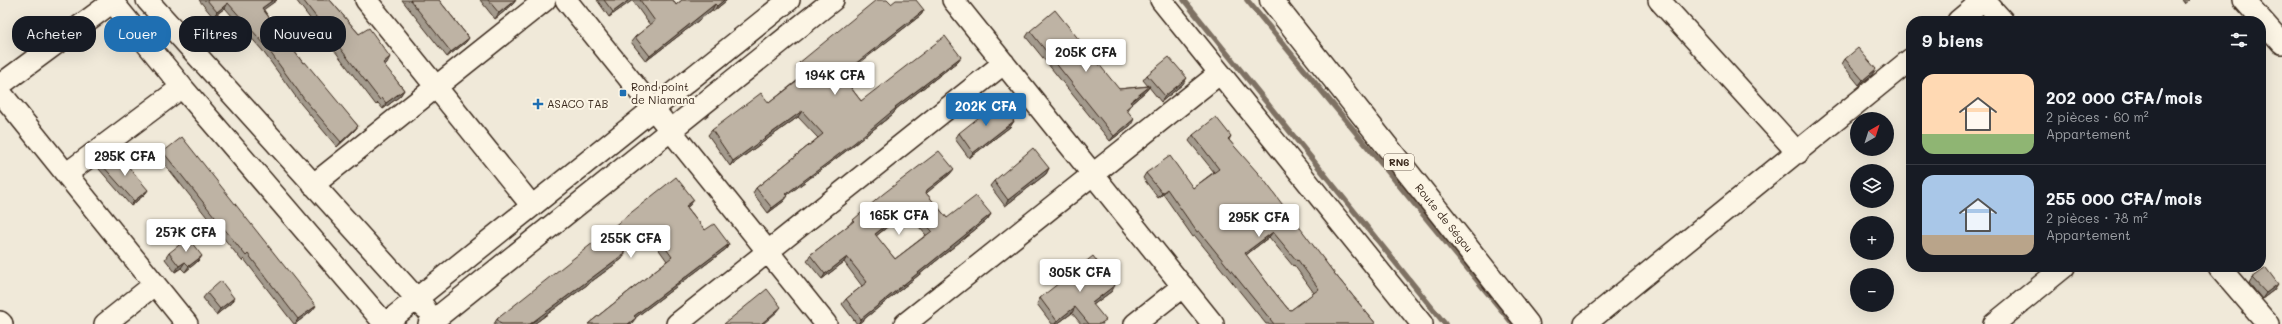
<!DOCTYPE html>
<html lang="fr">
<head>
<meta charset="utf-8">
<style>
	:root { --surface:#171b24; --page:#20242c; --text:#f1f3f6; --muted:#9ea1a6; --line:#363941; --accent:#1f6fb2 }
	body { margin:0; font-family:Mali,sans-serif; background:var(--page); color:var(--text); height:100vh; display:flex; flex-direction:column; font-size:15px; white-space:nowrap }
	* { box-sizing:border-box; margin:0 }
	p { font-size:13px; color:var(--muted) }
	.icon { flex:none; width:22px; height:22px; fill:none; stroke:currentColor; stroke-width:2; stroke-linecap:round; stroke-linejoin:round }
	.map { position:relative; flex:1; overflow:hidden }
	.drawer { position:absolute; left:1906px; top:16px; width:360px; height:256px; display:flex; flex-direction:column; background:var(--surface); border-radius:16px; box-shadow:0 4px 16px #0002 }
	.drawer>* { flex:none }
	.hud { position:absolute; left:12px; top:16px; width:380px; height:36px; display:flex; gap:8px }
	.needle { width:26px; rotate:39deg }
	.buttons { position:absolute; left:1850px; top:112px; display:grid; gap:8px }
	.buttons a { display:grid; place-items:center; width:44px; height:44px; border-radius:50%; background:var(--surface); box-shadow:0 4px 16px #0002; font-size:20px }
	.price { position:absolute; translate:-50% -34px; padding:0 9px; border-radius:4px; background:#fff; color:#222; font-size:13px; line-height:26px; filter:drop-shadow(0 1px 2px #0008) }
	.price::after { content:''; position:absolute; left:50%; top:24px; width:12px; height:9px; margin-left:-6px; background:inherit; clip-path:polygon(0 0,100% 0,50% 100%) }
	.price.current { background:var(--accent); color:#fff }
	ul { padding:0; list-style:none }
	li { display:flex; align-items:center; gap:12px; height:100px; padding:0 16px }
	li+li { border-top:1px solid var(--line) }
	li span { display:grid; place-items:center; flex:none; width:112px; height:80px; border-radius:12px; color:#555 }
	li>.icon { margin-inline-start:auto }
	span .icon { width:48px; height:48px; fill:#fffc; stroke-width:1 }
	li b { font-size:17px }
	h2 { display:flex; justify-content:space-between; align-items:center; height:48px; padding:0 16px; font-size:17px }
	.tag { padding:0 14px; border-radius:16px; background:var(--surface); box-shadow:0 4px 16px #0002; font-size:14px; line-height:36px }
	.tag.current { background:var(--accent); color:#fff }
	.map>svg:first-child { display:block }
</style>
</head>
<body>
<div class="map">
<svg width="2282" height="324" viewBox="0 0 2282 324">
	<rect width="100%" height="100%" fill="#f0e9d9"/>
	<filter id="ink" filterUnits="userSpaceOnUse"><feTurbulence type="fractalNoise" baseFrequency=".025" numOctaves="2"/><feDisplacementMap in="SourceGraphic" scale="8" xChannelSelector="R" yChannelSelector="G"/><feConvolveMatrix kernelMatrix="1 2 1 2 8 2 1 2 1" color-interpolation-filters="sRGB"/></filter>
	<g filter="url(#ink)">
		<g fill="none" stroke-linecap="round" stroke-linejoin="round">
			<path stroke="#7e7163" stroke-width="5.5" d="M1184,0L1445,324
				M1247,0L1513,324"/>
			<g stroke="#3b2a1e" stroke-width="24">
				<path id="minor" d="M111,0L182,87L385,324
					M147,0L425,308
					M366,0L532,206
					M566,0L826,324
					M953,0L1213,324
					M1161,0L1422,324
					M1659,0L1798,153
					M1984,0L2003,21
					M2244,0L2282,43
					M1958,21L1983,0
					M0,85L115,0
					M0,92L187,324
					M66,174L182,87
					M313,185L545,0
					M2219,267L2268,324
					M0,322L2,324
					M105,324L155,284
					M385,324L789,0
					M429,324L833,0
					M677,324L1004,63
					M905,324L1220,73
					M1135,324L1183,286
					M1585,324L1911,59
					M1994,324L2064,267"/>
			</g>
			<g stroke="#3b2a1e" stroke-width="25">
				<path id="highway" d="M1271,0L1528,324"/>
			</g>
			<use href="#minor" stroke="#fcf5e5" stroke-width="21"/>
			<use href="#highway" stroke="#fcf5e5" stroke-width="22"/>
		</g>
		<path fill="#a39a8d" stroke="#3b2a1e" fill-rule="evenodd" d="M199,0H277L263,9L303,63L358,126L354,131L337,147L301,104L262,50L225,8L213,17Z
			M296,0H330L359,34L387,63L384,65L404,90L400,96L383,109L378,103L376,105Z
			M402,0H439L469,38L465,43L447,57Z
			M480,0H516L512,5L495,19Z
			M597,0H673L676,5L682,0H727L714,11L712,10L646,61L631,42L635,37L650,25L632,0L609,17Z
			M2182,0H2190L2185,4Z
			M891,4L924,10L921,15L842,76L861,101L961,57L957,62L896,109L893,114L850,148L787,195L784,201L768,213L753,193L756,188L818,138L798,117L730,166L708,135L712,130L769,103L803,76L796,68L799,63Z
			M1030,31L1119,89L1148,86L1143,80L1147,75L1183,84L1161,102L1149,87L1146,91L1131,104L1127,110L1131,125L1110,141L1026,37Z
			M1845,59L1872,75L1859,85L1842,64Z
			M1014,121L1010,127L969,158L955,139L959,133Z
			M1193,135L1231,136L1229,140L1334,273L1376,324H1266L1195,236L1193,237L1163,194L1158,198L1143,178L1146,173L1193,188L1214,172L1189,141ZM1269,237L1293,266L1294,265L1314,293L1291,310L1288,309L1271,288L1246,255Z
			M163,152L312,311L295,324H294L244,259L242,261L159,157Z
			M102,165L148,190L145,194L131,206L99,169Z
			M1049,168L1046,174L1005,206L990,186L994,181Z
			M950,174L926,193L947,218L991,214L987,220L858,324H857L842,304L846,299L862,286L844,262L822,279L807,261L810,255L849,225L853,220ZM906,212L926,235L895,259L876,236Z
			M690,205L687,207L705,230L729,244L726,249L636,317L631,324H588L667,261L647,233L624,252L625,253L622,259L534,324H494L497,319Z
			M169,253L202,256L198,261L185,272L181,268L175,272L165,259Z
			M2252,278L2274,290L2262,299L2249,283Z
			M1112,291L1093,305L1103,324H1081L1072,313L1057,324H1052L1037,304L1040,298Z
			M207,293L231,303L216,315L203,298Z"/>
		<path fill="#857d73" stroke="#3b2a1e" d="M273,0H277L259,13L262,8Z
			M516,0L512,5L495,19L499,13Z
			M629,0H633L609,17L613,12Z
			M724,0H727L714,11L717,6Z
			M228,3L225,8L213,17L217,12Z
			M715,4L712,10L646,61L650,56Z
			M924,10L921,15L838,80L841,75Z
			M469,38L465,43L447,57L451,52Z
			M390,57L387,63L380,69L383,63Z
			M961,57L957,62L896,109L893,114L850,148L782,199L786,194L895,107Z
			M1876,69L1872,75L1859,85L1863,80Z
			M1187,78L1183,84L1161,102L1165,96Z
			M1150,86L1146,91L1126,108L1130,102Z
			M404,90L400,96L383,109L386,103Z
			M802,111L798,117L730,166L733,161Z
			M1134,119L1131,125L1110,141L1114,136Z
			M1014,121L1010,127L969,158L973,153Z
			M358,126L354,131L337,147L341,142Z
			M1049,168L1046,174L1005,206L1008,200Z
			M954,169L950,174L923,196L927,190Z
			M1167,189L1163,194L1158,198L1162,193Z
			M148,190L145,194L131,206L134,201Z
			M788,196L784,201L768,213L772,208Z
			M694,200L690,205L682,211L686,206Z
			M910,207L906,212L871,240L875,234Z
			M991,214L987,220L858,324L861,319Z
			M651,228L647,233L619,256L623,250Z
			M1273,232L1269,237L1242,258L1245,253Z
			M729,244L726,249L631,321L634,316Z
			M625,253L622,259L534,324H530Z
			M202,256L198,261L185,272L189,266Z
			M847,257L844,262L822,279L825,274Z
			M185,262L181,268L175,272L179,266Z
			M2278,284L2274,290L2262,299L2266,293Z
			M1115,285L1112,291L1089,308L1092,303Z
			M234,298L231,303L216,315L220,309Z
			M316,306L312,311L295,324L298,319Z
			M781,307L777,312L763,324H761Z
			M1075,307L1072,313L1057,324H1055L1057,321Z
			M636,318L631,324H628Z"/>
		<path fill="#beb3a4" stroke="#3b2a1e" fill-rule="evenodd" d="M207,0H273L262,8L303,63L305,62L358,126L341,142L304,99L265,45L228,3L217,12Z
			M303,0H330L359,34L369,28L390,57L383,63L404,90L386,103L382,98L380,100Z
			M410,0H439L469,38L451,52Z
			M488,0H515L499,13Z
			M604,0H629L613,12Z
			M640,0H673L676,5L682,0H724L717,6L715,4L650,56L635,37L655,21Z
			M876,0H887L891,4L896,0H916L924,10L841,75L861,101L945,36L961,57L895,107L896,108L854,143L786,194L788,196L772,208L756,188L823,134L802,111L733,161L712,130L761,93L769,103L808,73L799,63Z
			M1055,10L1119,89L1150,86L1130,102L1132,104L1126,109L1134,119L1114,136L1030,31Z
			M1858,48L1876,69L1863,80L1845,59Z
			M1169,57L1187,78L1165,96L1147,75Z
			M998,102L1014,121L973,153L959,133Z
			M1216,117L1231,136L1228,139L1264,180L1334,273L1376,324H1274L1199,231L1197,232L1167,189L1162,193L1146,173L1170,156L1193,188L1219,169L1193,135ZM1273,232L1297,261L1298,260L1319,289L1291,310L1288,309L1271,288L1245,253Z
			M182,137L316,306L298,319L248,254L246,256L163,152Z
			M1033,148L1049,168L1008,200L994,181Z
			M939,151L954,169L927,190L926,193L947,218L976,196L991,214L861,319L846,299L867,282L847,257L825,274L810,255L854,221L853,220L883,194ZM910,207L932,231L895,259L875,234Z
			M117,153L148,190L134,201L102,165Z
			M676,177L694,200L686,206L705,230L714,224L729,244L634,316L636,318L628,324H588L672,257L651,228L623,250L625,253L530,324H501L497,319Z
			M188,238L202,256L189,266L185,262L179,266L169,253Z
			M1093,256L1115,285L1092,303L1106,320L1100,324H1089L1075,307L1057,321L1040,298Z
			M2266,268L2278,284L2266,293L2252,278Z
			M221,281L234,298L220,309L207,293Z
			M767,289L781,307L761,324H724Z"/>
	</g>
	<g fill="#1f6fb2" stroke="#fcf5e5" stroke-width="1.5">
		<rect x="619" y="89" width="8" height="8" rx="2"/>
		<path d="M536 98h4v4h4v4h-4v4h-4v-4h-4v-4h4z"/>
	</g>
	<g text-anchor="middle" stroke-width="4" stroke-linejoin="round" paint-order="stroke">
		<rect fill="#fcf5e5" stroke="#75675a" stroke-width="1" x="1384" y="154" width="30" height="16" rx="3"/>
		<g font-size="10" font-weight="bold" fill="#3b2a1e">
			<text x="1399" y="166">RN6</text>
		</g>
		<g font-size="11" fill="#3b2a1e" stroke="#fcf5e5" text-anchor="start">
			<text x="631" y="91">Rond point<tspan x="631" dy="13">de Niamana</tspan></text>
			<text x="547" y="108">ASACO TAB</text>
		</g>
		<g font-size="11" fill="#3b2a1e" stroke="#fcf5e5">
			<text transform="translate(1444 218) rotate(51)" y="4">Route de Ségou</text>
		</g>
	</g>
</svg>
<div class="buttons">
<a><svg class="needle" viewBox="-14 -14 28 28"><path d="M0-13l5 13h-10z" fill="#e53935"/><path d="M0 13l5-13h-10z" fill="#9ea1a6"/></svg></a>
<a><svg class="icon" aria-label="layers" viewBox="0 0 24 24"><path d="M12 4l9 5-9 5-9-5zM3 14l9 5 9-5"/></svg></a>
<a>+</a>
<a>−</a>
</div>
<b class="price" style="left:1086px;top:73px">205K CFA</b>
<b class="price" style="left:835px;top:96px">194K CFA</b>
<b class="price current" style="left:986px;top:127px">202K CFA</b>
<b class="price" style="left:125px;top:177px">295K CFA</b>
<b class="price" style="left:899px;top:236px">165K CFA</b>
<b class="price" style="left:1259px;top:238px">295K CFA</b>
<b class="price" style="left:186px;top:253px">257K CFA</b>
<b class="price" style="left:631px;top:259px">255K CFA</b>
<b class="price" style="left:1080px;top:293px">305K CFA</b>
<div class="hud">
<a class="tag">Acheter</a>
<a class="tag current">Louer</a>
<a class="tag">Filtres</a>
<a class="tag">Nouveau</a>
</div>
<section class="drawer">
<h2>9 biens<svg class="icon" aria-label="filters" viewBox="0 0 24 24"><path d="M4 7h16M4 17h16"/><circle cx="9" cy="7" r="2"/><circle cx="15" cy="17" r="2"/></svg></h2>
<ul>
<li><span style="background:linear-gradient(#ffd9b3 75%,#8fb573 0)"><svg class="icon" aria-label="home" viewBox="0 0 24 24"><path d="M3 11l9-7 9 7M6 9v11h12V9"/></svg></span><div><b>202 000 CFA/mois</b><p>2 pièces · 60 m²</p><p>Appartement</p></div></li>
<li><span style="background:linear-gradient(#a9c7e8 75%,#b9a48a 0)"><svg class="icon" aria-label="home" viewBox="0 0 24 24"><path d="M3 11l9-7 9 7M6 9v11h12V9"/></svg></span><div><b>255 000 CFA/mois</b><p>2 pièces · 78 m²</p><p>Appartement</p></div></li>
</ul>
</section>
</div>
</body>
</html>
